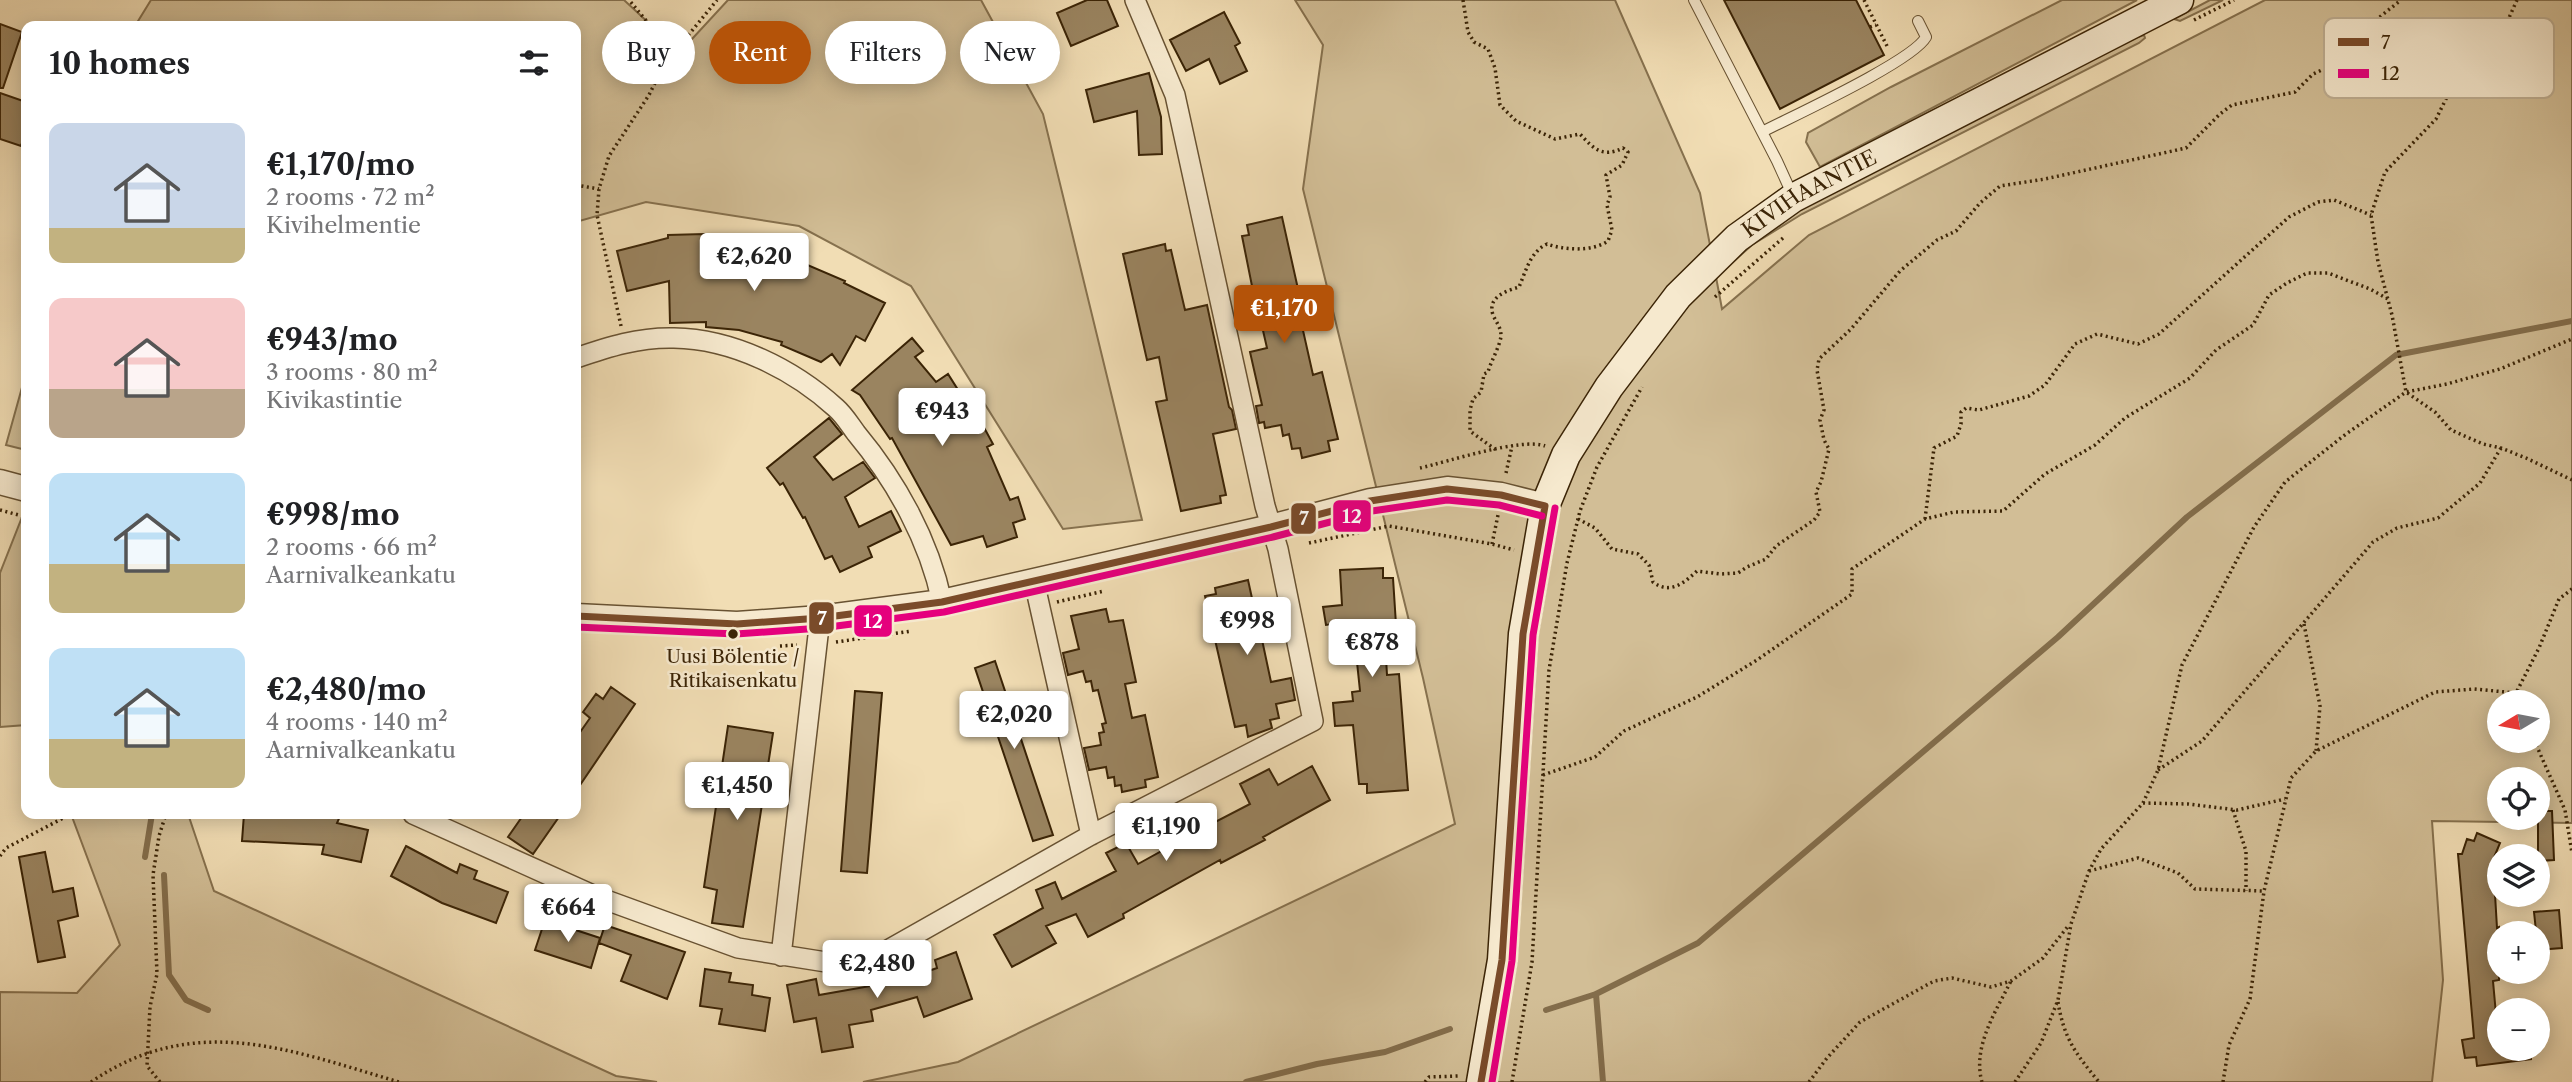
<!DOCTYPE html>
<html lang="en">
<head>
<meta charset="utf-8">
<style>
	:root { --surface:#fff; --page:#f6f6f6; --text:#202124; --muted:#757577; --accent:#b45309 }
	body { margin:0; font-family:"Libre Caslon Text",serif; background:var(--page); color:var(--text); height:100vh; display:flex; flex-direction:column; font-size:26px; white-space:nowrap }
	* { box-sizing:border-box; margin:0 }
	p { font-size:23px; color:var(--muted) }
	.icon { flex:none; width:38px; height:38px; fill:none; stroke:currentColor; stroke-width:2; stroke-linecap:round; stroke-linejoin:round }
	.map { position:relative; flex:1; overflow:hidden }
	.details { position:absolute; left:21px; top:21px; width:560px; height:798px; display:flex; flex-direction:column; background:var(--surface); border-radius:14px; box-shadow:0 4px 18px #0003 }
	.details>* { flex:none }
	.top-card { position:absolute; left:602px; top:21px; width:665px; height:63px; display:flex; gap:14px }
	.needle { width:46px; rotate:260deg }
	.fabs { position:absolute; left:2487px; top:690px; display:grid; gap:14px }
	.fabs a { display:grid; place-items:center; width:63px; height:63px; border-radius:50%; background:var(--surface); box-shadow:0 4px 18px #0003; font-size:35px }
	.price { position:absolute; translate:-50% -60px; padding:0 16px; border-radius:7px; background:#fff; color:#222; font-size:23px; line-height:46px; filter:drop-shadow(0 2px 4px #0008) }
	.price::after { content:''; position:absolute; left:50%; top:42px; width:21px; height:16px; margin-left:-10px; background:inherit; clip-path:polygon(0 0,100% 0,50% 100%) }
	.price.current { background:var(--accent); color:#fff }
	ul { padding:0; list-style:none }
	li { display:flex; align-items:center; gap:21px; height:175px; padding:0 28px }
	li span { display:grid; place-items:center; flex:none; width:196px; height:140px; border-radius:14px; color:#555 }
	li>.icon { margin-inline-start:auto }
	span .icon { width:84px; height:84px; fill:#fffc; stroke-width:1 }
	li b { font-size:30px }
	h2 { display:flex; justify-content:space-between; align-items:center; height:84px; padding:0 28px; font-size:30px }
	.pill { padding:0 24px; border-radius:32px; background:var(--surface); box-shadow:0 4px 18px #0003; font-size:24px; line-height:63px }
	.pill.current { background:var(--accent); color:#fff }
	.map>svg:first-child { display:block }
</style>
</head>
<body>
<div class="map">
<svg width="2572" height="1082" viewBox="0 0 2572 1082">
	<rect width="100%" height="100%" fill="#f1ddb4"/>
	<filter id="stains"><feTurbulence type="fractalNoise" baseFrequency=".00286" numOctaves="4"/><feColorMatrix values="0 0 0 0 .2 0 0 0 0 .09 0 0 0 0 .02 0 0 0 .5 -.17"/></filter>
	<radialGradient id="worn" r=".72"><stop offset=".6" stop-color="#630" stop-opacity="0"/><stop offset="1" stop-color="#630" stop-opacity=".3"/></radialGradient>
	<path fill="#d2be96" stroke="#86714e" stroke-width="2" fill-rule="evenodd" d="M151,0H624L680,52L728,0H981L1043,114L1142,520L1063,529L911,286L799,226L646,202L576,222V26H135Z
		M1295,0H1615L1700,193L1714,266L1799,206L2128,40L2144,35L2145,38L2139,43L1802,214L1752,245L1716,277L1722,309L1809,235L2265,0H2572V823L2432,821L2443,980L2432,1082H863L958,1062L1455,824L1423,678L1303,189L1323,45ZM2499,702H2538V740H2499ZM2499,779H2538V817H2499Z
		M2062,0H2137L1820,167L1806,142L1808,133L1891,87Z
		M2210,0H2223L2180,21L2174,19Z
		M26,373V450L6,445Z
		M26,507V725L0,727V573Z
		M71,814H188L214,891L616,1076L657,1082H0V992L77,993L120,945Z"/>
	<g fill="none" stroke-linecap="round" stroke-linejoin="round">
		<path stroke="#836d4b" stroke-width="6" d="M145,857L152,814
			M164,875L169,975L186,1000L208,1010
			M1596,994L1603,1082
			M1546,1010L1596,994L1698,943L2058,637L2187,517L2396,355L2572,321
			M1246,1082L1317,1064L1385,1052L1450,1029"/>
	</g>
	<path fill="#9a8460" stroke="#3b2406" stroke-width="2" d="M1087,0H1107L1118,26L1071,46L1057,13Z
		M1724,0H1856L1884,55L1780,109Z
		M1224,12L1240,43L1235,46L1247,71L1220,84L1209,59L1186,71L1170,40Z
		M0,24L22,32L3,88H0Z
		M1149,73L1161,117L1162,154L1139,155L1137,111L1094,122L1086,90Z
		M0,93L26,102V130L21,146L0,139Z
		M1282,217L1306,325L1302,326L1313,375L1322,372L1338,439L1328,441L1330,451L1302,458L1300,448L1292,449L1289,434L1283,436L1281,425L1265,428L1264,422L1259,423L1256,406L1262,405L1250,352L1267,348L1259,313L1243,317L1238,295L1253,291L1242,236L1249,235L1247,225Z
		M704,234V239L750,243L800,256L798,261L845,281L844,283L885,303L865,341L856,336L840,365L832,354L821,362L781,345L782,342L739,330L706,327V322L670,323L669,281L627,291L617,251L668,238V235Z
		M1165,244L1166,251L1171,250L1185,310L1207,305L1229,407L1232,410L1236,429L1213,434L1226,495L1220,496L1221,503L1181,511L1156,402L1167,400L1159,357L1147,360L1123,254Z
		M912,338L923,351L915,357L936,382L948,374L972,412L975,411L993,444L987,447L1010,500L1018,497L1025,519L1013,523L1017,537L987,547L983,536L951,545L892,438L890,439L860,395L852,390Z
		M829,418L842,434L814,457L833,480L863,462L875,478L845,497L859,527L891,511L901,531L868,547L872,557L840,572L832,556L825,559L805,517L803,518L783,483L780,485L767,468Z
		M1383,568V578H1393L1397,640L1385,641L1387,675L1399,674L1408,790L1367,793V784H1359L1353,725L1335,726L1333,703L1353,701L1352,692L1360,691L1355,643H1351V637L1343,638L1342,623L1326,625L1323,607L1342,605L1340,570Z
		M1248,580L1255,612L1275,606L1281,629L1261,635L1271,682L1291,678L1295,700L1276,704L1279,718L1270,720L1272,728L1248,737L1246,725L1235,727L1205,596L1216,594L1215,588Z
		M1106,609L1109,622L1123,620L1136,682L1125,684L1132,718L1145,715L1158,777L1145,780L1146,787L1122,792L1121,785L1115,786L1114,777L1108,778L1106,767L1089,770L1084,748L1101,745L1099,733L1104,732L1102,724L1106,723L1098,690L1093,691L1091,681L1086,682L1083,671L1068,675L1063,653L1079,649L1071,616Z
		M995,661L1053,835L1033,841L975,668Z
		M611,687L635,704L576,791V738L590,718L583,712L596,694L603,699Z
		M855,691L882,693L867,873L841,871Z
		M728,726L773,733L743,927L712,923L717,890L704,887Z
		M1312,766L1330,800L1263,837L1265,840L1221,863L1220,860L1123,914L1124,918L1088,937L1076,914L1046,926L1056,943L1012,967L994,935L1043,908L1036,890L1055,882L1062,899L1116,871L1106,853L1126,843L1138,864L1183,839L1172,820L1187,811L1198,831L1250,804L1240,784L1269,769L1278,785Z
		M2538,811H2552L2554,860L2538,861Z
		M244,814H341L337,823L368,830L361,862L322,854L324,845L242,841Z
		M524,814H561L533,854L508,837Z
		M2477,833L2500,843L2493,860L2497,928L2499,927V980L2493,981L2499,1048H2531V1059L2477,1066L2476,1057L2465,1058L2462,1040L2474,1038L2458,854H2462L2467,839L2474,841Z
		M406,846L457,873L460,864L477,871L474,879L508,892L496,923L442,903L391,876Z
		M45,852L53,892L73,888L78,916L58,921L65,957L38,962L19,857Z
		M2559,910L2562,948L2538,950L2534,912Z
		M545,920L600,938L591,968L535,950Z
		M605,925L685,952L667,999L621,981L631,955L599,943Z
		M956,952L972,999L924,1017L917,997L871,1010L873,1021L849,1025L853,1047L822,1052L816,1018L794,1022L787,985L816,979L819,995L882,984V981L902,976L903,980L937,968L935,960Z
		M705,969L731,973L729,982L753,985L752,995L770,998L765,1031L719,1024L722,1009L700,1006Z"/>
	<g fill="none" stroke-linecap="round" stroke-linejoin="round">
		<g stroke="#685232" stroke-width="12">
			<path id="service" d="M1694,0L1777,161L1792,194
				M1762,132C1793,116 1913,61 1926,37L1918,21"/>
		</g>
		<g stroke="#685232" stroke-width="22">
			<path id="minor" d="M576,358C608,347 639,337 674,338C733,339 793,369 836,408C844,415 850,425 856,433C896,481 929,540 942,602
				M1034,581L1091,835
				M413,814L595,896L738,948L826,962L879,955L1091,835L1313,721L1278,549L1265,506L1175,95L1135,0
				M781,956L820,618"/>
		</g>
		<g stroke="#685232" stroke-width="27">
			<path id="tertiary" d="M0,482L26,489
				M576,616L737,624L820,618L942,602L1271,527L1370,501L1447,489L1501,495L1545,506"/>
		</g>
		<g stroke="#3b2406" stroke-width="31">
			<g id="secondary">
				<path id="s1" d="M1481,1082L1502,960L1523,634L1545,506L1566,455L1609,387L1678,296L1737,238L1793,198L2179,0"/>
			</g>
		</g>
		<path stroke="#3b2406" stroke-width="3.5" stroke-dasharray="2 3.5" stroke-linecap="butt" d="M1463,0L1468,32L1474,42L1488,49L1495,68L1500,105L1516,121L1555,139L1580,134C1594,149 1602,158 1623,148L1628,152L1622,165L1606,175L1610,197L1607,205L1612,230L1608,241C1592,252 1564,250 1547,244C1530,252 1526,271 1519,287C1506,291 1487,297 1493,315C1496,322 1501,327 1501,336C1500,346 1491,361 1488,372L1484,374L1481,392L1473,399L1470,410V431L1496,450
			M1864,0L1888,48
			M2517,0L2495,49L2485,61L2460,71L2436,119L2385,172L2371,215L2378,262L2392,315L2406,392L2435,412L2451,430L2483,444L2501,448L2526,458L2572,480
			M2194,20L2234,0
			M1870,27L1876,25
			M664,65L717,0
			M576,185L599,189
			M1715,297L1783,238
			M621,326L597,215L599,189L609,156L649,95L664,65L659,36L629,0
			M1420,468C1447,462 1522,437 1545,446
			M1506,473L1512,446
			M0,510L26,517
			M1578,519L1595,528L1612,549L1638,554L1649,565L1653,582C1670,595 1684,583 1697,571L1720,574L1738,573L1747,567L1766,559L1776,546L1814,520L1820,512L1816,492L1821,482L1829,449L1824,440L1820,420L1824,410L1817,370L1819,359L1851,329L1900,271L1937,240L1956,231L1980,203L2000,186L2045,179L2186,148L2220,114L2232,105L2295,92L2313,74L2335,64L2376,20L2401,0
			M1925,519L1934,448L1957,436L1961,424V412L1966,408L1979,410L2029,396L2045,385L2075,344L2097,334L2138,344L2159,334L2289,217L2318,202L2334,200L2371,215
			M1309,543L1389,526L1492,544L1514,550
			M1492,544L1498,515
			M1057,602L1104,591
			M2304,624L2320,706L2316,751
			M836,642L912,631
			M780,646L797,645
			M2516,693L2519,702
			M2534,740L2565,810L2572,853
			M2158,770L2202,741L2373,542L2397,528L2438,518L2480,483L2501,448
			M1543,775L1595,757L1624,731L1697,697L1757,660L1852,594V569L1925,519L1954,512L2003,511L2045,474L2095,445L2125,418L2190,378L2216,350L2253,325L2269,295L2287,283L2307,273H2328L2370,289L2388,299
			M2143,803L2188,804L2237,810L2285,799
			M2233,810L2246,851V891
			M0,856L6,848L71,814
			M2089,871L2138,858L2178,873L2195,889L2264,891
			M2058,1002C2064,1039 2076,1054 2099,1082
			M91,1082C195,1011 290,1050 399,1082
			M160,1082L147,1066L150,1007L157,974L153,875L159,836L166,814
			M1425,1082L1429,1077L1459,1076
			M1512,1082L1532,962L1549,670L1567,563L1580,511L1597,467L1642,387
			M1809,1082L1827,1058L1860,1022L1934,981L1952,978L1991,987L2011,981L2043,958L2069,925
			M1982,1082C1972,1047 1996,1011 2011,981
			M2015,1082L2041,1043L2058,1000L2071,924L2089,871L2101,849L2143,803L2158,770L2182,665L2254,527L2285,482L2346,434L2406,392L2447,384L2500,369L2572,339
			M2223,1082L2229,1045L2250,999L2264,891L2291,778L2316,751L2435,692L2474,689L2516,693L2539,648L2559,599L2572,589"/>
		<use href="#service" stroke="#f6e9ce" stroke-width="10"/>
		<use href="#minor" stroke="#f6e9ce" stroke-width="19"/>
		<use href="#tertiary" stroke="#f6e9ce" stroke-width="24"/>
		<use href="#secondary" stroke="#f6e9ce" stroke-width="28"/>
		<g stroke="#f6e9ce" stroke-width="12">
			<path id="bus-1" d="M576,616L737,624L820,618L942,602L1271,527L1370,501L1447,489L1501,495L1545,506
				M1481,1082L1502,960L1523,634L1545,506"/>
		</g>
		<g stroke="#f6e9ce" stroke-width="12">
			<path id="bus-2" d="M576,627L736,634L821,628L944,612L1273,537L1372,511L1447,500L1499,505L1542,516
				M1492,1082L1512,961L1533,635L1555,508"/>
		</g>
		<use href="#bus-1" stroke="#7a4b2a" stroke-width="7"/>
		<use href="#bus-2" stroke="#e5007d" stroke-width="7"/>
	</g>
	<circle fill="#3b2406" stroke="#f6e9ce" stroke-width="2.5" cx="733" cy="634" r="6"/>
	<g text-anchor="middle" stroke-width="5" stroke-linejoin="round" paint-order="stroke">
		<g font-size="19" fill="#3b2406" stroke="#f6e9ce">
			<text x="733" y="663">Uusi Bölentie /<tspan x="733" dy="24">Ritikaisenkatu</tspan></text>
		</g>
		<g font-size="21" fill="#3b2406" stroke="#f6e9ce">
			<text dy="7" stroke="none"><textPath href="#s1" startOffset="998">KIVIHAANTIE</textPath></text>
		</g>
	</g>
	<rect x="2324" y="18" width="230" height="80" rx="10" fill="#f6e9ce" stroke="#beae92" stroke-width="2"/>
	<rect x="2338" y="38" width="31" height="8" fill="#7a4b2a"/>
	<rect x="2338" y="69" width="31" height="9" fill="#e5007d"/>
	<g font-size="19" fill="#3b2406">
		<text x="2381" y="49">7</text>
		<text x="2381" y="80">12</text>
	</g>
	<g stroke="#f6e9ce" stroke-width="2.5">
		<rect x="1332" y="499" width="40" height="34" rx="7" fill="#e5007d"/>
		<rect x="1290" y="502" width="27" height="33" rx="7" fill="#7a4b2a"/>
		<rect x="808" y="601" width="27" height="34" rx="7" fill="#7a4b2a"/>
		<rect x="853" y="604" width="40" height="34" rx="7" fill="#e5007d"/>
	</g>
	<g font-size="19" text-anchor="middle" font-weight="bold" fill="#fff">
		<text x="1352" y="523">12</text>
		<text x="1304" y="525">7</text>
		<text x="822" y="625">7</text>
		<text x="873" y="628">12</text>
	</g>
	<rect width="100%" height="100%" filter="url(#stains)"/>
	<rect width="100%" height="100%" fill="url(#worn)"/>
</svg>
<div class="fabs">
<a><svg class="needle" viewBox="-14 -14 28 28"><path d="M0-13l5 13h-10z" fill="#e53935"/><path d="M0 13l5-13h-10z" fill="#757577"/></svg></a>
<a><svg class="icon" aria-label="locate" viewBox="0 0 24 24"><circle cx="12" cy="12" r="6"/><path d="M12 2v4M12 18v4M2 12h4M18 12h4"/></svg></a>
<a><svg class="icon" aria-label="layers" viewBox="0 0 24 24"><path d="M12 4l9 5-9 5-9-5zM3 14l9 5 9-5"/></svg></a>
<a>+</a>
<a>−</a>
</div>
<b class="price" style="left:754px;top:293px">€2,620</b>
<b class="price current" style="left:1284px;top:345px">€1,170</b>
<b class="price" style="left:942px;top:448px">€943</b>
<b class="price" style="left:1247px;top:657px">€998</b>
<b class="price" style="left:1372px;top:679px">€878</b>
<b class="price" style="left:1014px;top:751px">€2,020</b>
<b class="price" style="left:737px;top:822px">€1,450</b>
<b class="price" style="left:1166px;top:863px">€1,190</b>
<b class="price" style="left:568px;top:944px">€664</b>
<b class="price" style="left:877px;top:1000px">€2,480</b>
<div class="top-card">
<a class="pill">Buy</a>
<a class="pill current">Rent</a>
<a class="pill">Filters</a>
<a class="pill">New</a>
</div>
<section class="details">
<h2>10 homes<svg class="icon" aria-label="filters" viewBox="0 0 24 24"><path d="M4 7h16M4 17h16"/><circle cx="9" cy="7" r="2"/><circle cx="15" cy="17" r="2"/></svg></h2>
<ul>
<li><span style="background:linear-gradient(#c9d6e8 75%,#c2b280 0)"><svg class="icon" aria-label="home" viewBox="0 0 24 24"><path d="M3 11l9-7 9 7M6 9v11h12V9"/></svg></span><div><b>€1,170/mo</b><p>2 rooms · 72 m²</p><p>Kivihelmentie</p></div></li>
<li><span style="background:linear-gradient(#f6c9c9 65%,#b9a48a 0)"><svg class="icon" aria-label="home" viewBox="0 0 24 24"><path d="M3 11l9-7 9 7M6 9v11h12V9"/></svg></span><div><b>€943/mo</b><p>3 rooms · 80 m²</p><p>Kivikastintie</p></div></li>
<li><span style="background:linear-gradient(#bfe0f5 65%,#c2b280 0)"><svg class="icon" aria-label="home" viewBox="0 0 24 24"><path d="M3 11l9-7 9 7M6 9v11h12V9"/></svg></span><div><b>€998/mo</b><p>2 rooms · 66 m²</p><p>Aarnivalkeankatu</p></div></li>
<li><span style="background:linear-gradient(#bfe0f5 65%,#c2b280 0)"><svg class="icon" aria-label="home" viewBox="0 0 24 24"><path d="M3 11l9-7 9 7M6 9v11h12V9"/></svg></span><div><b>€2,480/mo</b><p>4 rooms · 140 m²</p><p>Aarnivalkeankatu</p></div></li>
</ul>
</section>
</div>
</body>
</html>
